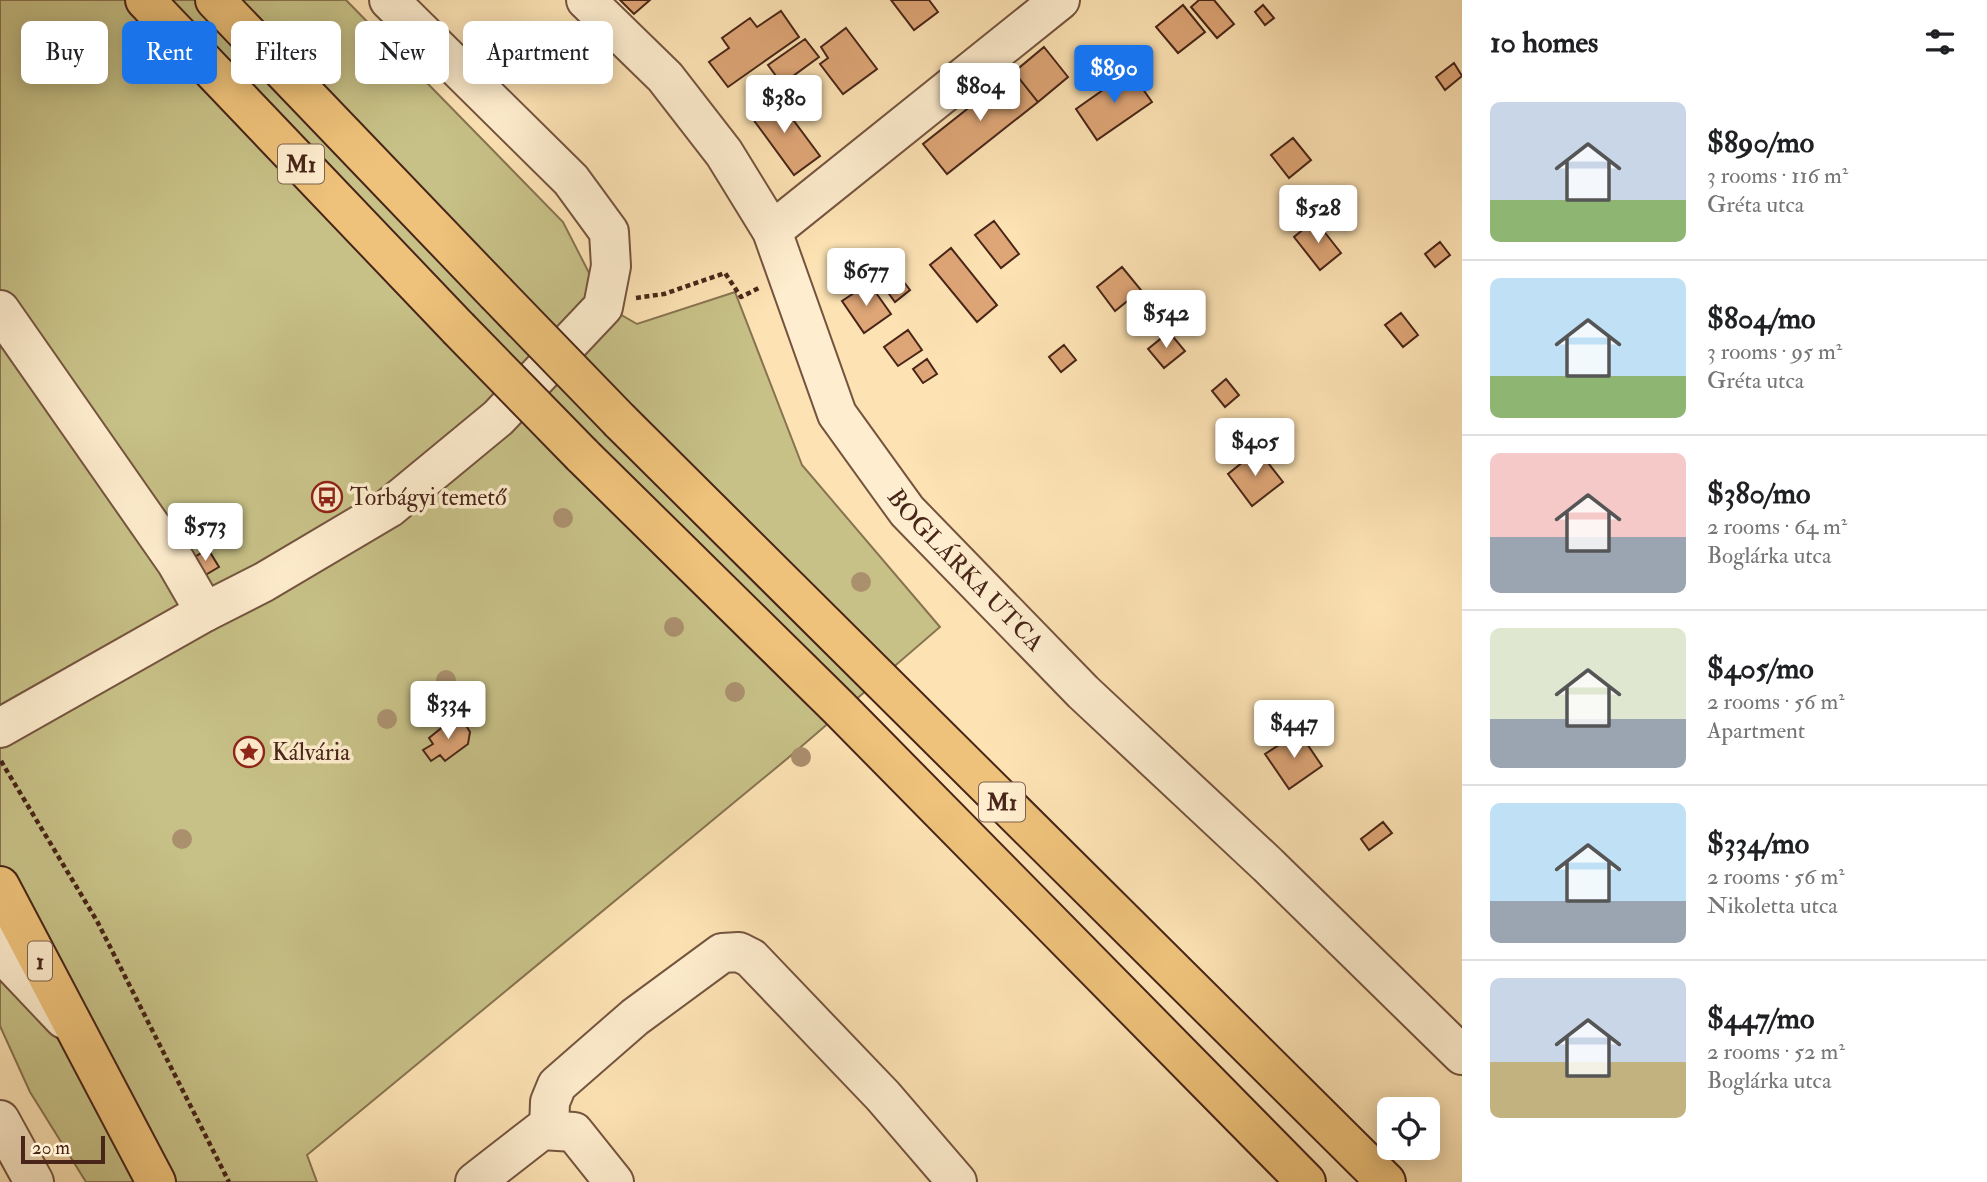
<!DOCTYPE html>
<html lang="en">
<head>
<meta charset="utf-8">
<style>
	:root { --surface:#fff; --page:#f6f6f6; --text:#202124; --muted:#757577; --line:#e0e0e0; --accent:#1a73e8 }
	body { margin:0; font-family:"IM FELL Double Pica",serif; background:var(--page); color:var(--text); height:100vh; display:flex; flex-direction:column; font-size:26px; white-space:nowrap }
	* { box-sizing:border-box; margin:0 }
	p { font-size:23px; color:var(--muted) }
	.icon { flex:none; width:38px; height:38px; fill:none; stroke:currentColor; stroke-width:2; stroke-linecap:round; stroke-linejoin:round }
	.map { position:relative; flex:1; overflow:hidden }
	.side { display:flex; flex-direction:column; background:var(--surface); width:525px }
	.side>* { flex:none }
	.hud { position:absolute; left:21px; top:21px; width:665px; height:63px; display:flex; gap:14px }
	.controls { position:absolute; left:1377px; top:1097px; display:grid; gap:14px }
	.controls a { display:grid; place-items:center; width:63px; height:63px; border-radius:10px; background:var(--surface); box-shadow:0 4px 18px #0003; font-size:35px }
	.scale { position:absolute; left:21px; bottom:18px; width:84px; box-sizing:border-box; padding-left:7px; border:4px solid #482518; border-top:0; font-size:19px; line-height:24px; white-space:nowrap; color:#482518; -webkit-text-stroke:5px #feedce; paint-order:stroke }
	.price { position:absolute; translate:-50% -60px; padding:0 16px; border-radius:7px; background:#fff; color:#222; font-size:23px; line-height:46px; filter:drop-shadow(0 2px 4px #0008) }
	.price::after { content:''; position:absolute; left:50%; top:42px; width:21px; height:16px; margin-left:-10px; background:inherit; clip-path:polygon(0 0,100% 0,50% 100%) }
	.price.current { background:var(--accent); color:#fff }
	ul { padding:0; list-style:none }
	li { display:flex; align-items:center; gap:21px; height:175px; padding:0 28px }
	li+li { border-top:2px solid var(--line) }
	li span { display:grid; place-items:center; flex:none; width:196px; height:140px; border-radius:10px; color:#555 }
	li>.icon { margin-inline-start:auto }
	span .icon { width:84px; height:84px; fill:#fffc; stroke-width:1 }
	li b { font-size:30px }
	h2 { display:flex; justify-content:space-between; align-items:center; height:84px; padding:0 28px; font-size:30px }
	.tag { padding:0 24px; border-radius:10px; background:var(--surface); box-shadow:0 4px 18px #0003; font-size:24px; line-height:63px }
	.tag.current { background:var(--accent); color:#fff }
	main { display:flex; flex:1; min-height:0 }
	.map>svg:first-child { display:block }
</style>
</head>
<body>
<main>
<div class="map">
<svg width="1462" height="1182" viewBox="0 0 1462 1182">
	<rect width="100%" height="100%" fill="#fde3b4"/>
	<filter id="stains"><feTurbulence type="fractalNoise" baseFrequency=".00286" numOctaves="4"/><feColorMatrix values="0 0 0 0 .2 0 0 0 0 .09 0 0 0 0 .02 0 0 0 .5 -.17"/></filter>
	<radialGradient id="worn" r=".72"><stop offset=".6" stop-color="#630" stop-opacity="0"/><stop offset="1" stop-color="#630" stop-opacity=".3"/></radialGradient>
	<path fill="#c7c187" stroke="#887350" stroke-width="2" d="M0,0H346L563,222L606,306L637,324L735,292L802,465L940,627L788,758L307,1155L317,1182H86L30,1092L0,1026Z"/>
	<path fill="#dea576" stroke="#482518" stroke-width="2" d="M620,0H650L634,14Z
		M891,0H929L938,12L914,30Z
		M1199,0H1214L1234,24L1217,38L1191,7Z
		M1183,5L1205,32L1178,53L1156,27Z
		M1263,5L1274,18L1265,25L1255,12Z
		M781,11L799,37L728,87L709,62L729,48L722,38L750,18L757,27Z
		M846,28L877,69L843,94L820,64L828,58L821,47Z
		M805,39L819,57L782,84L768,65Z
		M1044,47L1068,77L1038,102L1014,72Z
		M1454,63L1462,76L1445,90L1436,77Z
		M1130,71L1152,102L1097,140L1076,109Z
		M1014,72L1038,102L947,174L923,144Z
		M769,96L781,112L785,109L820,156L794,175L747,111Z
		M1293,138L1311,160L1289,178L1271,155Z
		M1315,220L1341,253L1320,270L1294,237Z
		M994,221L1019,254L1001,268L975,235Z
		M1440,242L1450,255L1435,267L1425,254Z
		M951,248L997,305L977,322L930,265Z
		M887,260L910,290L895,302L873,272Z
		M1122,267L1141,290L1115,311L1097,287Z
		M869,283L891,314L864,333L842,301Z
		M1187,294L1202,314L1184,329L1168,309Z
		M1401,313L1418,335L1403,347L1385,325Z
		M908,330L922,350L898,366L884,347Z
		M1169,332L1185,351L1164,368L1148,349Z
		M1064,345L1076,360L1061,372L1049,357Z
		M927,359L937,374L923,383L913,369Z
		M1226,379L1239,395L1225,407L1212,391Z
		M1258,450L1283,482L1252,506L1228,474Z
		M208,549L219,567L202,577L191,559Z
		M450,721L464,722L470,732L468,744L445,761L440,755L431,761L423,750L433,744L429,738Z
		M1299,732L1322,766L1289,789L1265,754Z
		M1383,822L1392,833L1369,850L1361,839Z"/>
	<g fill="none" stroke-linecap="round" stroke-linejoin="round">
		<g stroke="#75543f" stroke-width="42">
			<g id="minor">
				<path id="s1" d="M586,0L665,77L724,153L772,231L837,414L907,511L1083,692L1268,865L1462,1055"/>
				<path d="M772,231L1060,0"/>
				<path d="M0,310L176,562L205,612"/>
				<path d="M0,728L205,612L264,582L389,508L498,418L603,307L611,266L609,232L571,180L389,0"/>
				<path d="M0,939L10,962L64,1019"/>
				<path d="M0,1120L34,1182"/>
				<path d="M549,1130L550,1102L557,1085L635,1017L722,953L739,952L751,958L883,1096L957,1182"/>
				<path d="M475,1182L542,1130L574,1132L614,1182"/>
			</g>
		</g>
		<g stroke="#482518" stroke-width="42">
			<path id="major" d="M0,886L156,1182"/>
		</g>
		<g stroke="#482518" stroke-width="42">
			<path id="highway" d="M145,0L458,328
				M215,0L496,293
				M620,421L1386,1182
				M582,455L839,708L1306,1182"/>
		</g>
		<path stroke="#482518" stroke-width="4.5" stroke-dasharray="5 3.5" stroke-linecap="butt" d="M636,298L664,294L725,273L741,297L759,288
			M1,761L97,921L229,1182"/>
		<use href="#minor" stroke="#feedce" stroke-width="38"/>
		<use href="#major" stroke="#eec27a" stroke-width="38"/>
		<use href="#highway" stroke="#eec27a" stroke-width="38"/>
		<g stroke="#482518" stroke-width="42" stroke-linecap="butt">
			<path id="highway-bridge" d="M496,293L620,421
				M458,328L582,455"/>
		</g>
		<use href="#highway-bridge" stroke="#eec27a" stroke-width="38"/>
	</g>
	<g fill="#ab906e">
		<circle cx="563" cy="518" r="10"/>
		<circle cx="861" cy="582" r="10"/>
		<circle cx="674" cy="627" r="10"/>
		<circle cx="446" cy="680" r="10"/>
		<circle cx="735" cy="692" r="10"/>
		<circle cx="387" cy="719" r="10"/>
		<circle cx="801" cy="757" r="10"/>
		<circle cx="182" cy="839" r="10"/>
	</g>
	<defs>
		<g id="bus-ring" transform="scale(1.575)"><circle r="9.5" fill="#feedce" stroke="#8f2418" stroke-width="1.5"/><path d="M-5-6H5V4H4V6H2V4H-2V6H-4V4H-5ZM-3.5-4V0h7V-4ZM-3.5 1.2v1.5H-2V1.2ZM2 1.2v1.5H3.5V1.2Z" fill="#8f2418"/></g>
		<g id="sight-ring" transform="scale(1.575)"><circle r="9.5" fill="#feedce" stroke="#8f2418" stroke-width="1.5"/><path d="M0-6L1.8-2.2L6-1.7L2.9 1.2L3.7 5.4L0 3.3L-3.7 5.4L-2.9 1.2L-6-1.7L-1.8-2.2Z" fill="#8f2418"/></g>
	</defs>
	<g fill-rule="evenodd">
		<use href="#bus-ring" x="327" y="497"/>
		<use href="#sight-ring" x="249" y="752"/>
	</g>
	<g text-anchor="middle" stroke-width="7" stroke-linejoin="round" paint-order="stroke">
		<g fill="#feedce" stroke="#7f614f" stroke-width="2">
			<rect x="278" y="144.5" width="46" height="39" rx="5"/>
			<rect x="979" y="782.5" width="46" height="39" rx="5"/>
			<rect x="28" y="941.5" width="24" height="39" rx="5"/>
		</g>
		<g font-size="23" font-weight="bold" fill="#482518">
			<text x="301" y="172">M1</text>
			<text x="1002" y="810">M1</text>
			<text x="40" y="969">1</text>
		</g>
		<g font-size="24" fill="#482518" stroke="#feedce" text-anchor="start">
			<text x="350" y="505">Torbágyi temető</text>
			<text x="272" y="760">Kálvária</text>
		</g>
		<g font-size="24" fill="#482518" stroke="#feedce">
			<text dy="8" stroke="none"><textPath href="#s1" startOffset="695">BOGLÁRKA UTCA</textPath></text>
		</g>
	</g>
	<rect width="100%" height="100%" filter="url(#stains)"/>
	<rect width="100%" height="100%" fill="url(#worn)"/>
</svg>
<div class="controls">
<a><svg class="icon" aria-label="locate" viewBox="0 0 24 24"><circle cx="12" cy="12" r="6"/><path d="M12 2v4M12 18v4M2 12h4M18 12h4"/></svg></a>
</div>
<div class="scale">20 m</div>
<b class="price current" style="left:1114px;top:105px">$890</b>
<b class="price" style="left:980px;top:123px">$804</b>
<b class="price" style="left:784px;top:135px">$380</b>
<b class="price" style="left:1318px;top:245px">$528</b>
<b class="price" style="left:866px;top:308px">$677</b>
<b class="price" style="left:1166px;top:350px">$542</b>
<b class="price" style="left:1255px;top:478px">$405</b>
<b class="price" style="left:205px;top:563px">$573</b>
<b class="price" style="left:448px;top:741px">$334</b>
<b class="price" style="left:1294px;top:760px">$447</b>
<div class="hud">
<a class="tag">Buy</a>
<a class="tag current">Rent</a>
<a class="tag">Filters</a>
<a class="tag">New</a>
<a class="tag">Apartment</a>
</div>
</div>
<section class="side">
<h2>10 homes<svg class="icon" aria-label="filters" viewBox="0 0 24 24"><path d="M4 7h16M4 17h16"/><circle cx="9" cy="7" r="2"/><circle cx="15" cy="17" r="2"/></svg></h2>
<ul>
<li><span style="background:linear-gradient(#c9d6e8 70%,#8fb573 0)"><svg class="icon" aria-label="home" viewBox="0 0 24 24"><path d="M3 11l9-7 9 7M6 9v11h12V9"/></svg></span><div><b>$890/mo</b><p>3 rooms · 116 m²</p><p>Gréta utca</p></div></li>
<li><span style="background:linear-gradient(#bfe0f5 70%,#8fb573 0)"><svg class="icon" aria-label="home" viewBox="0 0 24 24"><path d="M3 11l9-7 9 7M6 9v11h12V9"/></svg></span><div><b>$804/mo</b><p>3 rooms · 95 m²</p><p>Gréta utca</p></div></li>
<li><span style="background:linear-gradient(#f6c9c9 60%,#9aa5b1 0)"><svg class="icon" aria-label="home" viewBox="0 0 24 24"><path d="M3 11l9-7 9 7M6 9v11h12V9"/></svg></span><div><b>$380/mo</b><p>2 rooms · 64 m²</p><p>Boglárka utca</p></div></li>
<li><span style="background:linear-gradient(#dfe7d0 65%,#9aa5b1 0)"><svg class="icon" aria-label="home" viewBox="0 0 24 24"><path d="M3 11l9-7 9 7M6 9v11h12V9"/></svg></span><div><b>$405/mo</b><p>2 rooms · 56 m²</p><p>Apartment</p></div></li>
<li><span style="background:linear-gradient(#bfe0f5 70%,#9aa5b1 0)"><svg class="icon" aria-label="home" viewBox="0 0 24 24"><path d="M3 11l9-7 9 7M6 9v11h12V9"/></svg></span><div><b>$334/mo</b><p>2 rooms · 56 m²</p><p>Nikoletta utca</p></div></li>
<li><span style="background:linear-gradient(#c9d6e8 60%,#c2b280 0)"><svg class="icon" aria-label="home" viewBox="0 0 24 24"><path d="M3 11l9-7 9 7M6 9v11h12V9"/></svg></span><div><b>$447/mo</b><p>2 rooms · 52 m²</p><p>Boglárka utca</p></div></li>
</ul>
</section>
</main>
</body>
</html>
